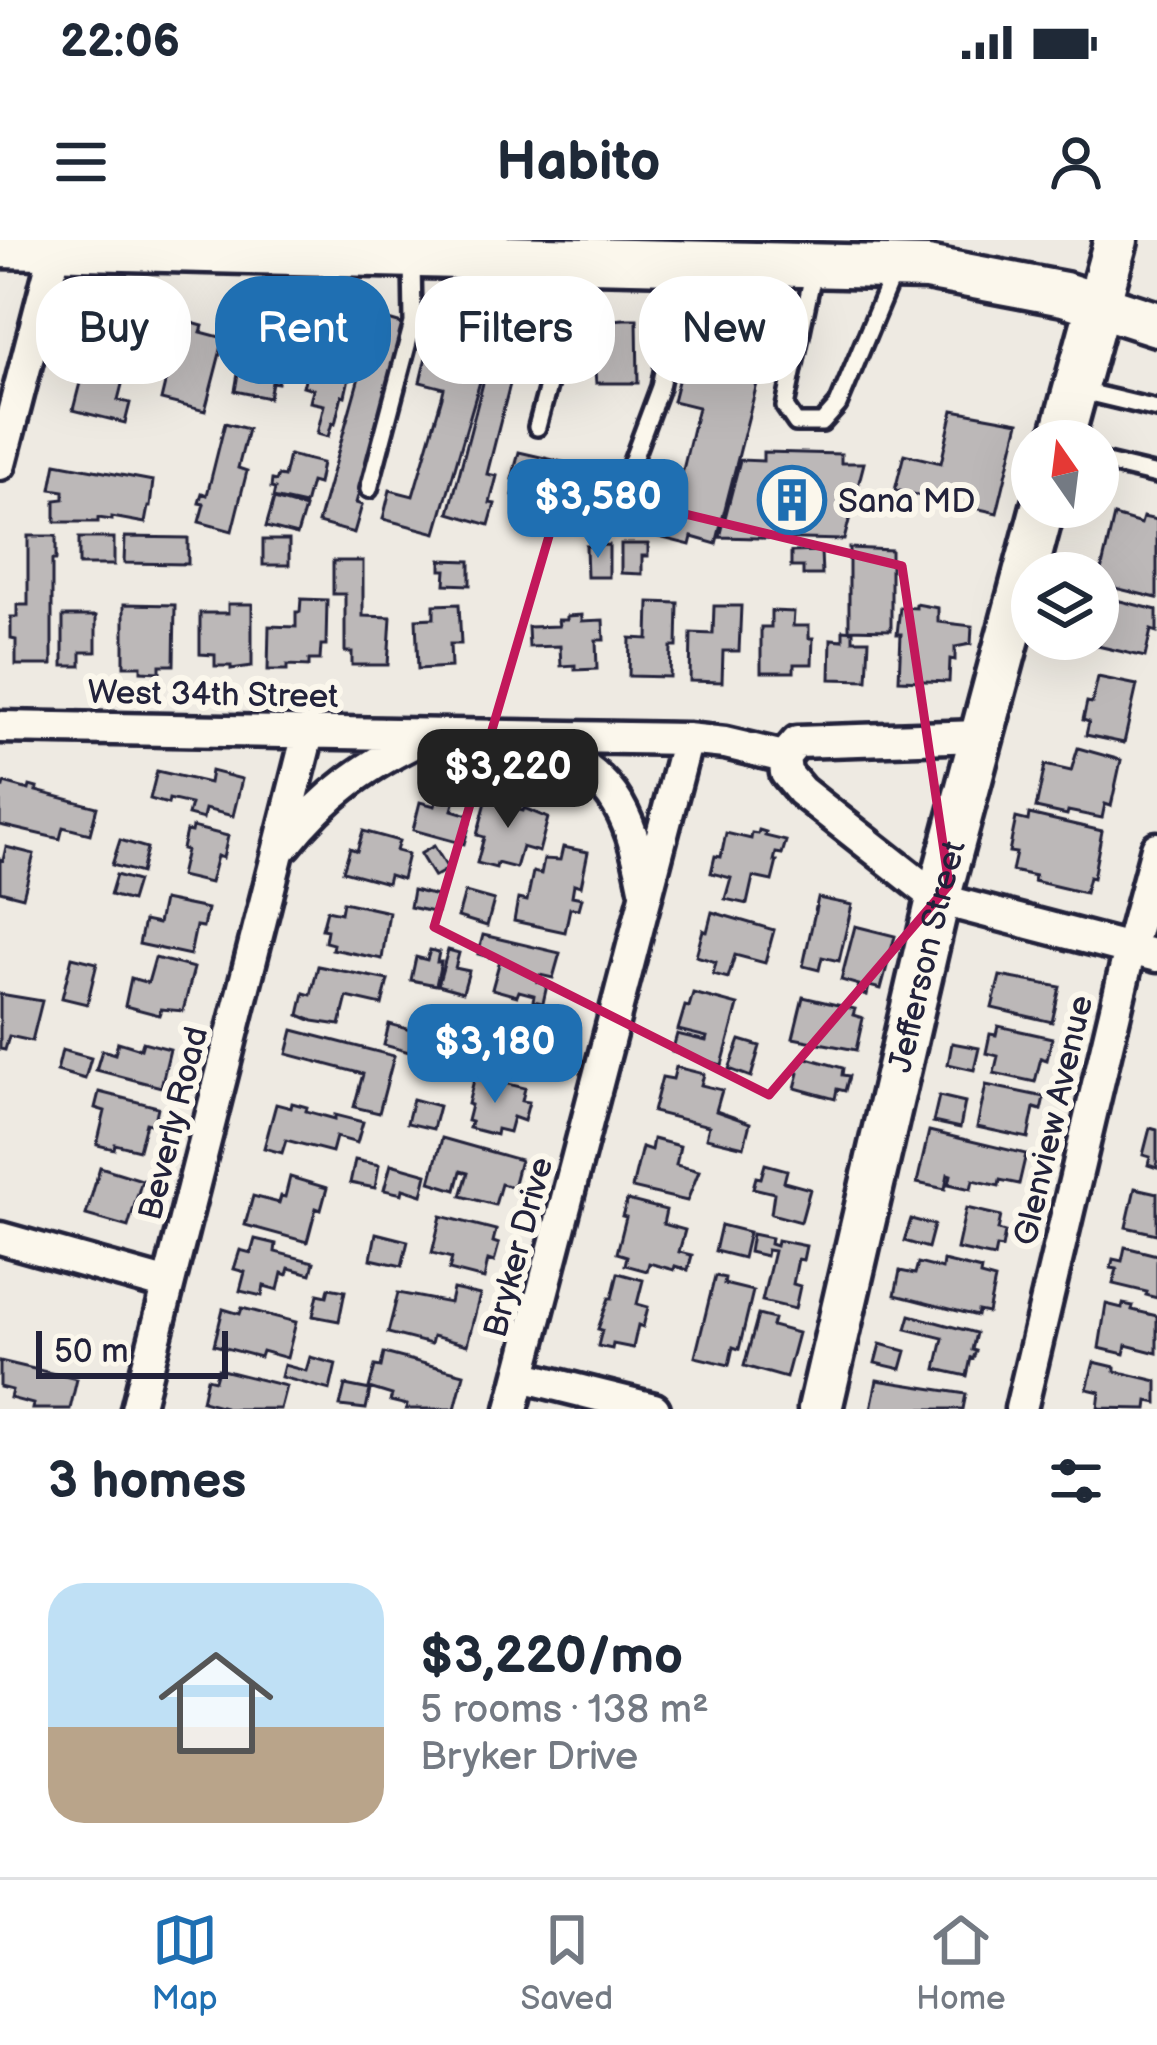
<!DOCTYPE html>
<html lang="en">
<head>
<meta charset="utf-8">
<style>
	:root { --surface:#fff; --page:#f2f2f3; --text:#1f2937; --muted:#747a83; --line:#e0e1e3; --accent:#1f6fb2 }
	body { margin:0; font-family:"Balsamiq Sans",sans-serif; background:var(--page); color:var(--text); height:100vh; display:flex; flex-direction:column; font-size:45px; white-space:nowrap }
	* { box-sizing:border-box; margin:0 }
	p { font-size:39px; color:var(--muted) }
	.icon { flex:none; width:66px; height:66px; fill:none; stroke:currentColor; stroke-width:2; stroke-linecap:round; stroke-linejoin:round }
	.map { position:relative; height:1169px; overflow:hidden }
	.drawer { display:flex; flex-direction:column; background:var(--surface); flex:1 }
	.drawer>* { flex:none }
	.banner { position:absolute; left:36px; top:36px; width:1086px; height:108px; display:flex; gap:24px }
	.needle { width:78px; rotate:346deg }
	.buttons { position:absolute; left:1011px; top:180px; display:grid; gap:24px }
	.buttons a { display:grid; place-items:center; width:108px; height:108px; border-radius:50%; background:var(--surface); box-shadow:0 12px 48px #0002; font-size:60px }
	.scale { position:absolute; left:36px; bottom:30px; width:192px; box-sizing:border-box; padding-left:12px; border:6px solid #22223b; border-top:0; font-size:33px; line-height:42px; white-space:nowrap; color:#22223b; -webkit-text-stroke:9px #fbf7ec; paint-order:stroke }
	.price { position:absolute; translate:-50% -102px; padding:0 27px; border-radius:24px; background:var(--accent); color:#fff; font-size:39px; line-height:78px; filter:drop-shadow(0 3px 6px #0008) }
	.price::after { content:''; position:absolute; left:50%; top:72px; width:36px; height:27px; margin-left:-18px; background:inherit; clip-path:polygon(0 0,100% 0,50% 100%) }
	.price.active { background:#222; color:#fff }
	ul { padding:0; list-style:none }
	li { display:flex; align-items:center; gap:36px; height:300px; padding:0 48px }
	li span { display:grid; place-items:center; flex:none; width:336px; height:240px; border-radius:36px; color:#555 }
	li>.icon { margin-inline-start:auto }
	span .icon { width:144px; height:144px; fill:#fffc; stroke-width:1 }
	li b { font-size:51px }
	h2 { display:flex; justify-content:space-between; align-items:center; height:144px; padding:0 48px; font-size:51px }
	.pill { padding:0 42px; border-radius:48px; background:var(--surface); box-shadow:0 12px 48px #0002; font-size:42px; line-height:108px }
	.pill.active { background:var(--accent); color:#fff }
	.status { display:flex; justify-content:space-between; align-items:center; height:84px; padding:0 60px; background:var(--surface); direction:ltr }
	.status svg { height:33px; fill:currentColor }
	header { display:flex; justify-content:space-between; align-items:center; height:156px; padding:0 48px; background:var(--surface); font-size:54px; font-weight:600 }
	.tabs { display:flex; justify-content:space-around; align-items:center; height:168px; border-top:3px solid var(--line); background:var(--surface); font-size:33px; color:var(--muted) }
	.tabs a { display:grid; justify-items:center; gap:6px }
	.tabs .active { color:var(--accent) }
	.map>svg:first-child { display:block }
</style>
</head>
<body>
<div class="status"><b>22:06</b><svg viewBox="0 0 49 12"><path d="M0 12V9h3v3zM5 12V6h3v6zM10 12V3h3v9zM15 12V0h3v12zM26 1h20v11H26zM47 4h2v5h-2z"/></svg></div>
<header><svg class="icon" aria-label="menu" viewBox="0 0 24 24"><path d="M4 6h16M4 12h16M4 18h16"/></svg>Habito<svg class="icon" aria-label="person" viewBox="0 0 24 24"><circle cx="12" cy="8" r="4"/><path d="M4 21q1-7 8-7t8 7"/></svg></header>
<div class="map">
<svg width="1157" height="1169" viewBox="0 0 1157 1169">
	<rect width="100%" height="100%" fill="#eeeae2"/>
	<filter id="ink" filterUnits="userSpaceOnUse"><feTurbulence type="fractalNoise" baseFrequency=".00833" numOctaves="2"/><feDisplacementMap in="SourceGraphic" scale="24" xChannelSelector="R" yChannelSelector="G"/><feConvolveMatrix kernelMatrix="1 2 1 2 8 2 1 2 1" color-interpolation-filters="sRGB"/></filter>
	<g filter="url(#ink)">
		<path fill="#bcb8b8" stroke="#22223b" stroke-width="3" d="M371,75L409,86L397,117L356,263L362,265L354,293L318,283L367,109L362,108Z
			M436,75L495,90L436,293L383,279L390,250L413,256L442,157L444,148L420,142Z
			M321,76L361,84L345,156L342,155L335,184L332,183L328,197L317,194L324,165L310,162L313,149L303,146L318,100L315,99Z
			M500,78L525,85L487,234L497,236L490,263L495,264L489,285L449,273Z
			M624,79H637L638,143H596L593,109H601V81Z
			M247,81L288,90L278,143L272,142L269,158L235,151Z
			M192,83L203,86L201,92L224,98L205,171L161,160L179,85L191,89Z
			M693,100L742,113L740,118L762,124L716,304L692,297L690,305L651,295L668,230L682,234L698,167L673,161L687,105L692,106Z
			M93,102L130,113L118,160L130,163L125,183L73,170L90,104Z
			M953,170L1019,182L997,273L895,250L904,214L941,223Z
			M225,183L248,189L238,228L247,231L232,291L199,282L204,264L199,263L202,253L207,255Z
			M519,212L563,222L556,249L546,247L542,262L513,255L517,240L512,239Z
			M763,212L841,214V223H864L844,300L720,297L740,220L763,221Z
			M289,215L322,223L318,244L311,242L305,265L273,258L275,249L271,248L272,240L276,241L278,236L284,237Z
			M56,223L153,241L150,267H148L145,283L112,277V280L98,278V282H55V260L64,259V251L51,249Z
			M274,259L305,268L297,295L266,287Z
			M1114,276L1141,284L1143,277L1157,280V358L1098,344Z
			M28,296H56V320H52V425H16V400L11,399V377H17V365H28Z
			M125,297L188,298V324L124,323Z
			M79,298H114V325H79Z
			M263,300H289V325H263Z
			M621,304H648V316H642V334L621,333Z
			M609,305V337H587L586,306Z
			M849,308L891,310V390L849,389Z
			M821,311L822,335H803V327H791V312Z
			M441,320L470,321V345L445,344L446,330H441Z
			M333,321H363V376L391,377L388,425H352V412H345V354H333Z
			M1108,358L1157,370V392L1151,390L1145,417L1089,404L1090,399H1098V382L1102,383Z
			M301,359L327,360L326,405H321L320,420H309V426L287,425V430H268L269,386L296,387V372H300Z
			M649,362L678,363L677,407H671L670,437L629,436L630,398L648,399Z
			M124,364L175,365L174,425H160V432L141,431V426H124Z
			M228,364H252V426L231,429V426H215V415L200,414V373H228Z
			M459,364L461,404H450L451,427L418,429L416,379L434,378V365Z
			M916,364L938,368V382L972,386L971,404L955,407V420L950,419L949,442L899,440L901,394H897L900,367L916,368Z
			M714,366H741L739,411H723L722,442L690,441L691,393L713,394Z
			M771,371L794,372L793,386H809V398H813L812,424H794V432H761V387H771Z
			M582,375V381L603,380L604,400H596L597,429L575,430V425L561,426L560,406L529,407L528,387L559,386L558,380H567V376Z
			M63,376H96V412H81V426H63Z
			M843,390L853,391V400H869L867,440L830,439L831,399L843,400Z
			M1098,437L1137,445L1124,503L1086,495L1089,482L1083,480L1087,462L1092,463Z
			M1078,508L1121,520L1111,566L1105,564L1102,578L1068,571L1067,575L1036,568L1045,525L1071,531Z
			M157,531L209,543L211,531L242,539L233,576L205,569L203,579L188,575L191,564L169,559L168,564L150,559Z
			M4,543L29,550L30,546L37,548L36,551L97,567L90,594L63,587L60,599L0,585V546L3,547Z
			M489,551L514,557L511,568L523,571L524,568L548,578L539,612L522,607L516,628L497,623L496,628L477,623L484,597L477,595Z
			M438,555L455,560L452,570L472,576L464,604L413,590L420,562L435,566Z
			M1029,574L1102,591L1093,638L1089,637L1085,653L1034,641L1035,636L1012,631L1016,613L1009,612L1016,578L1028,581Z
			M192,587L228,596L223,618L217,616L210,643L180,636L186,610L182,609L186,591L191,592Z
			M759,590L766,592L765,596L786,601L782,614L776,613L774,621H777L772,641L753,637L747,664L725,659L731,638L711,633L715,616L721,617L726,593L751,599L752,593L758,594Z
			M363,591L399,601L396,611L408,614L402,639L389,635L387,643L343,631L350,608L357,611Z
			M120,600L147,608L141,633L112,625Z
			M434,606L448,629L434,637L420,614Z
			M6,607L34,614L23,657L0,651V619L3,620Z
			M563,607L588,612L581,646L574,644L572,656L582,658L579,669L570,668L565,692L514,681L518,659L527,661L533,632L541,634L544,619L560,620Z
			M116,635L137,641L131,661L110,655Z
			M413,650L441,657L437,673L410,667Z
			M465,652L494,660L487,686L458,677Z
			M818,658L852,665L839,721L822,717L819,730L803,726Z
			M163,660L207,669L203,687L196,686L190,715L139,704L144,681L158,684Z
			M343,662L389,672L382,719L332,709L333,704L325,702L327,690L322,689L327,670L341,673Z
			M712,672L774,690L765,723L735,715L728,738L713,734L716,722L696,716L703,690L707,692Z
			M855,686L895,696L881,749L869,746L867,755L857,752L859,745L841,740Z
			M483,695L560,713L553,738L540,735L538,742L547,745L543,763L533,761L534,755L519,751L517,756L492,749L500,720L478,714Z
			M430,710L439,712L437,722H441L436,745L411,740L416,717L427,720Z
			M448,710L459,713L455,728L469,731L463,752L438,745Z
			M72,717L97,723L87,764L62,758Z
			M155,718L194,728L183,771L161,769L159,775L125,766L131,738L148,743Z
			M318,726L388,740L382,765L347,757L340,785L313,781L299,775L304,753L311,755Z
			M1000,736L1060,747L1052,782L992,768Z
			M693,753L738,765L722,825L672,812L677,794L706,801L707,797L678,790L685,766L689,767Z
			M0,754L42,761L32,801L9,796L5,810L0,809Z
			M803,757L855,769L853,775L863,778L856,810L793,798Z
			M494,767L554,783L549,804L526,798L517,833L477,823L489,787L486,786L490,770Z
			M389,784L415,791L409,812L384,805Z
			M998,786L1052,798L1047,820L1041,818L1035,842L994,833L998,816L986,813L990,794L996,795Z
			M293,790L394,816L379,873L354,867L363,834L287,814Z
			M431,790L457,797L451,822L425,816Z
			M740,800L760,806L751,837L729,829Z
			M118,802L141,809L143,802L170,809L161,847L96,830L102,810L115,814Z
			M952,803L979,808L974,830L948,824Z
			M62,810L91,818L85,839L57,831Z
			M804,817L843,828L842,835L849,836L845,851L837,849L835,859L795,848L799,833L793,832L796,824L801,825Z
			M676,827L704,834L701,845L722,850L716,871L750,883L744,907L706,898L709,886L653,872L662,837L673,839Z
			M475,836L525,848L522,861L529,862L524,881L513,877L509,892L497,889L496,895L469,888L471,882L467,881L471,865L468,864Z
			M986,845L1044,857L1041,870L1034,868L1028,898L977,887Z
			M99,852L158,867L154,885L146,883L139,910L115,904L114,909L97,905L105,871L95,868Z
			M939,856L965,862L960,888L933,882Z
			M413,859L439,866L433,889L407,883Z
			M292,863L307,867L306,871L335,879V875L363,882L357,903L336,897L332,912L286,900L282,913L264,908L276,864L291,868Z
			M1150,888L1157,890V928L1148,925L1150,917L1143,915Z
			M929,891L1026,914L1019,944L1000,940L999,946L973,940L971,949L949,944L951,935L948,934L945,949L917,943Z
			M442,898L520,920L513,947L501,944L495,965L461,956L468,933L461,931L456,950L430,942Z
			M653,899L680,906L676,925L699,931L687,961L632,948L642,907L651,910Z
			M355,920L379,925L375,948L350,943Z
			M391,924L427,934L422,955L403,949L402,954L384,950Z
			M765,924L787,930L784,942L810,949L801,982L771,974L774,953L753,948L756,937L761,938Z
			M100,927L142,940L128,987L86,975Z
			M290,937L327,948L321,970L316,968L307,1002L245,985L253,956L279,963L281,956L285,957Z
			M1135,948L1157,953V994L1126,987Z
			M627,960L666,970L663,984L685,990L679,1012L692,1015L688,1030L675,1026L674,1030L649,1023L647,1031L625,1025L627,1016L617,1013L626,977L622,976Z
			M966,968L1001,976L998,990L1005,992L1002,1008L996,1007L994,1017L957,1009Z
			M441,976L496,990L493,1002L499,1004L494,1022L488,1020L484,1039L449,1030L452,1018L432,1013Z
			M911,979L934,985L928,1008L904,1001Z
			M721,985L749,992L743,1018L715,1011Z
			M376,993L408,1001L402,1026L371,1019Z
			M752,994L771,998L770,1004L776,1006L777,1000L806,1006L803,1020L798,1019L793,1044L800,1046L795,1069L762,1061L774,1011L767,1010L766,1016L749,1012Z
			M255,999L276,1004L275,1012L314,1022L311,1034L289,1028L287,1035L282,1033L278,1050L264,1046L262,1056L240,1051L245,1032L234,1029L240,1010L251,1013Z
			M1125,1007L1157,1015V1058L1146,1055L1147,1052L1113,1044L1117,1029L1111,1028L1113,1019L1122,1021Z
			M943,1021L981,1030L980,1036L995,1040L988,1073L978,1071L977,1076L895,1055L900,1031L915,1034L918,1023L942,1029Z
			M618,1033L643,1040L637,1064L648,1067L643,1087L638,1085L633,1108L613,1104L612,1109L598,1106L602,1090L598,1089L609,1058H612Z
			M715,1036L725,1038L724,1044L753,1051L739,1109L733,1107L729,1125L695,1117Z
			M329,1048L345,1051L339,1081L313,1076L318,1054L327,1056Z
			M453,1049L480,1055L467,1105L433,1096L431,1104L388,1093L398,1053L450,1063Z
			M1106,1064L1122,1068L1123,1064L1133,1066L1132,1070L1157,1076V1113L1126,1105L1124,1114L1099,1108Z
			M242,1068L296,1082L287,1118L262,1111L260,1117L214,1105L223,1069L240,1074Z
			M758,1075L774,1079L772,1086L798,1093L786,1138L744,1126Z
			M910,1075L976,1093L972,1110L976,1111L973,1119L971,1118L967,1136L936,1129L943,1098L906,1089Z
			M880,1104L906,1111L901,1129L875,1123Z
			M384,1113L464,1134L455,1169H406L407,1165L390,1161L392,1155L369,1148L375,1126L381,1127Z
			M310,1117L336,1124L330,1150L281,1137L284,1125L306,1131Z
			M0,1121L77,1139L70,1169H32L33,1164L10,1158L12,1150L0,1147Z
			M1094,1122L1115,1127V1131L1157,1141V1163L1148,1161L1147,1169L1098,1168L1100,1152L1087,1149Z
			M218,1129L286,1146L280,1169H224V1167L202,1161L207,1138L215,1140Z
			M877,1140L966,1154L963,1169H871Z
			M345,1145L370,1150L366,1169L340,1166Z"/>
		<g fill="none" stroke-linecap="round" stroke-linejoin="round">
			<g stroke="#22223b" stroke-width="24">
				<path id="lane" d="M814,29L785,167L796,183H822L838,165L893,33
					M1077,150L1157,169
					M537,187L564,87L572,23
					M1098,221L1157,235
					M369,249L413,83L412,19
					M617,262L660,147L684,25"/>
			</g>
			<g stroke="#22223b" stroke-width="39">
				<path id="street" d="M0,224L56,8
					M0,487L687,499L725,503L784,517L797,502L980,496
					M531,503C611,528 630,570 645,648
					M784,517L786,533L801,551L938,659L1157,716
					M286,604C327,552 368,524 427,496
					M0,998L168,1045
					M521,1136L654,1169
					M137,1169L309,490
					M512,1169L687,499
					M1021,1169L1130,709L1157,608"/>
			</g>
			<g stroke="#22223b" stroke-width="51">
				<g id="secondary">
					<path d="M0,6L927,28L1064,54L1157,84"/>
					<path d="M1061,201L1116,0"/>
					<path id="s1" d="M820,1169L938,659L1043,267"/>
				</g>
			</g>
			<use href="#lane" stroke="#fbf7ec" stroke-width="15"/>
			<use href="#street" stroke="#fbf7ec" stroke-width="30"/>
			<use href="#secondary" stroke="#fbf7ec" stroke-width="42"/>
		</g>
	</g>
	<path fill="none" stroke="#c2185b" stroke-width="9" stroke-linejoin="round" d="M564,245L902,326L949,645L769,855L434,687Z"/>
	<defs>
		<g id="building-ring" transform="scale(3.45)"><circle r="9.5" fill="#fbf7ec" stroke="#1f6fb2" stroke-width="1.5"/><path d="M-4-6H4V6H1V3H-1V6H-4ZM-2.5-4.3h1.7v1.8h-1.7ZM.8-4.3h1.7v1.8H.8ZM-2.5-1h1.7V.8h-1.7ZM.8-1h1.7V.8H.8Z" fill="#1f6fb2"/></g>
	</defs>
	<g fill-rule="evenodd">
		<use href="#building-ring" x="792" y="260"/>
	</g>
	<g text-anchor="middle" stroke-width="12" stroke-linejoin="round" paint-order="stroke">
		<g font-size="33" fill="#22223b" stroke="#fbf7ec" text-anchor="start">
			<text x="838" y="272">Sana MD</text>
		</g>
		<g font-size="33" fill="#22223b" stroke="#fbf7ec">
			<text transform="translate(213 453) rotate(1)" y="12">West 34th Street</text>
			<text dy="12" stroke="none"><textPath href="#s1" startOffset="465">Jefferson Street</textPath></text>
			<text transform="translate(1052 880) rotate(-77)" y="12">Glenview Avenue</text>
			<text transform="translate(172 883) rotate(-76)" y="12">Beverly Road</text>
			<text transform="translate(517 1007) rotate(-75)" y="12">Bryker Drive</text>
		</g>
	</g>
</svg>
<div class="buttons">
<a><svg class="needle" viewBox="-14 -14 28 28"><path d="M0-13l5 13h-10z" fill="#e53935"/><path d="M0 13l5-13h-10z" fill="#747a83"/></svg></a>
<a><svg class="icon" aria-label="layers" viewBox="0 0 24 24"><path d="M12 4l9 5-9 5-9-5zM3 14l9 5 9-5"/></svg></a>
</div>
<div class="scale">50 m</div>
<b class="price" style="left:598px;top:321px">$3,580</b>
<b class="price active" style="left:508px;top:591px">$3,220</b>
<b class="price" style="left:495px;top:866px">$3,180</b>
<div class="banner">
<a class="pill">Buy</a>
<a class="pill active">Rent</a>
<a class="pill">Filters</a>
<a class="pill">New</a>
</div>
</div>
<section class="drawer">
<h2>3 homes<svg class="icon" aria-label="filters" viewBox="0 0 24 24"><path d="M4 7h16M4 17h16"/><circle cx="9" cy="7" r="2"/><circle cx="15" cy="17" r="2"/></svg></h2>
<ul>
<li><span style="background:linear-gradient(#bfe0f5 60%,#b9a48a 0)"><svg class="icon" aria-label="home" viewBox="0 0 24 24"><path d="M3 11l9-7 9 7M6 9v11h12V9"/></svg></span><div><b>$3,220/mo</b><p>5 rooms · 138 m²</p><p>Bryker Drive</p></div></li>
</ul>
</section>
<nav class="tabs">
<a class="active"><svg class="icon" aria-label="map" viewBox="0 0 24 24"><path d="M3 6l6-2 6 2 6-2v14l-6 2-6-2-6 2zM9 4v14M15 6v14"/></svg>Map</a>
<a><svg class="icon" aria-label="saved" viewBox="0 0 24 24"><path d="M7 4h10v16l-5-4-5 4z"/></svg>Saved</a>
<a><svg class="icon" aria-label="home" viewBox="0 0 24 24"><path d="M3 11l9-7 9 7M6 9v11h12V9"/></svg>Home</a>
</nav>
</body>
</html>
